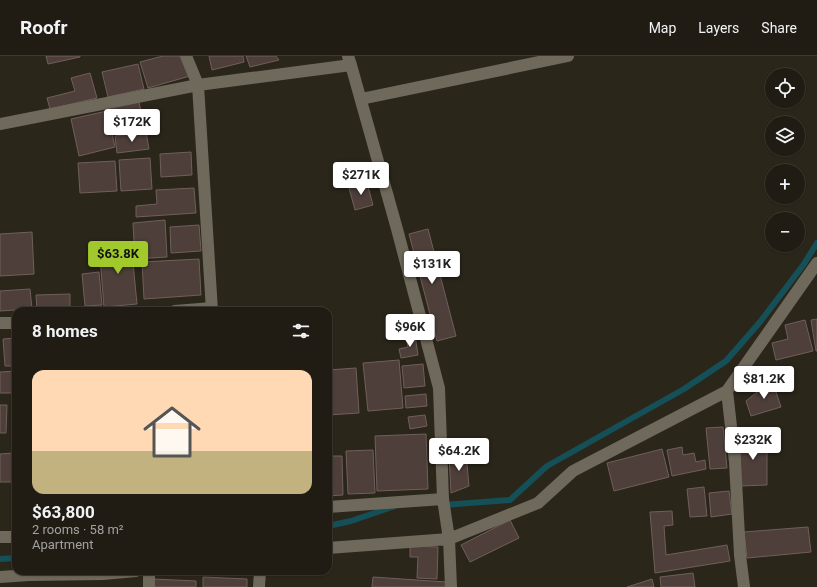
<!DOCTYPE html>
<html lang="en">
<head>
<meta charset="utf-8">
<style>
	:root { --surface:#201c14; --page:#2d2922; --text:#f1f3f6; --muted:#a2a1a0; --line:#3d3a34; --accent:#a1c92b }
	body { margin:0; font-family:Roboto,sans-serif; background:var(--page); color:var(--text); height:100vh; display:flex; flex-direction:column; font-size:15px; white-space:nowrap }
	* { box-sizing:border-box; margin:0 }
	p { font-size:13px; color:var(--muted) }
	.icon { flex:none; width:22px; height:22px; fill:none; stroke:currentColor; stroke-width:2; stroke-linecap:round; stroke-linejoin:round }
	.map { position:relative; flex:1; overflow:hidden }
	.details { position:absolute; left:12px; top:251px; width:320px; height:268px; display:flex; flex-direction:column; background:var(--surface); border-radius:12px; box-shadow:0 1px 3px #0004,0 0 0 1px var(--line) }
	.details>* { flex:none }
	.fabs { position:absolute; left:765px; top:12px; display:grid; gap:8px }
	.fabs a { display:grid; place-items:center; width:40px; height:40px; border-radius:50%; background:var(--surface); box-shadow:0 1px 3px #0004,0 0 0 1px var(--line); font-size:20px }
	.price { position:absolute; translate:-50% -34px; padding:0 9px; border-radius:4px; background:#fff; color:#222; font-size:13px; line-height:26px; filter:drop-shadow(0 1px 2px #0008) }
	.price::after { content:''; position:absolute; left:50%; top:24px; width:12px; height:9px; margin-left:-6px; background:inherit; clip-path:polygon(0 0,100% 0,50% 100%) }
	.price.current { background:var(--accent); color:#111 }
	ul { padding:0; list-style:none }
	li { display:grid; align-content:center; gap:8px; height:212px; padding:0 20px }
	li+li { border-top:1px solid var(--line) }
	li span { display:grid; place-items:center; height:124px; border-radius:12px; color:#555 }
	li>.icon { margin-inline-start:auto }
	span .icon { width:72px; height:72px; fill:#fffc; stroke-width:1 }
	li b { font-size:17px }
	h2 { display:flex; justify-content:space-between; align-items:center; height:48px; padding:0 20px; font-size:17px }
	header { display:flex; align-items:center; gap:24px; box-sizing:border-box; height:56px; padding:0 20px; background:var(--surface); border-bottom:1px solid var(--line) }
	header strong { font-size:19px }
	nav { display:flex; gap:22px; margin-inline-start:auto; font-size:14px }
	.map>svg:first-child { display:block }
</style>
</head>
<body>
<header>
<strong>Roofr</strong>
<nav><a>Map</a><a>Layers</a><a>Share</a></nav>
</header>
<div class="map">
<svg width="817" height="531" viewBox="0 0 817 531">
	<rect width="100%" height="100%" fill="#2b261a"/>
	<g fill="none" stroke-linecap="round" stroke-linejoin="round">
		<path stroke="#154f58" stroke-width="6" d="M443,449L510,444L547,410L684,333L726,305L760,266L804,208L817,187
			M328,470L351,465L395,450
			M0,503L16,502"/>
	</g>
	<path fill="#4e3f3a" stroke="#705f5b" d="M46,0H80V1L48,8Z
		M163,0H185L190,20L148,32L140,6Z
		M209,0H243L244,6L212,14Z
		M246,0H276L279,4L250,11Z
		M138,8L144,33L108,41L102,16Z
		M90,17L97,42L50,53L47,42L75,35L71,22Z
		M139,46L144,70L114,76L109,52Z
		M107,55L115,91L79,100L71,63Z
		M146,76L149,93L117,97L115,80Z
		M191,96L192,119L161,121L160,98Z
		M150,102L152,133L121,135L119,104Z
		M115,105L117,135L80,137L78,107Z
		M367,127L373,149L355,154L349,132Z
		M194,132L196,157L136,161V150L157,148L156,134Z
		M165,164L167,201L135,203L133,167Z
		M199,169L201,195L171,197L170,171Z
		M428,173L456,280L437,285L409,178Z
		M32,176L34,218L0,220V178Z
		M131,186L137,248L104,251L99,189Z
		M199,203L201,239L144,243L142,206Z
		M99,216L102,249L85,250L82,218Z
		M30,233L32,253L0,255V235Z
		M70,238V252L37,253L36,239Z
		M817,263V295H816L811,264Z
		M805,264L813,295L776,304L772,287L788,283L785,269Z
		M415,279L418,299L401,302L399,293L408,291L406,281Z
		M16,282V310H5L3,283Z
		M399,304L403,352L368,355L363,307Z
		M423,308L425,330L404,332L402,310Z
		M356,312L359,357L328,359V314Z
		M16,315V337H0V316Z
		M772,324L781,351L751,360L746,345Z
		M426,338L427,350L406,352L405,340Z
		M0,349H7L6,377H0Z
		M425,359L427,370L410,373L408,361Z
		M723,371L727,412L710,413L706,372Z
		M757,376L758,390L767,389V429L741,430L740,377Z
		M426,378L428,433L377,435L375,380Z
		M682,391L683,399L694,397L696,406L705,404L706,413L672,420L667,394Z
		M662,393L669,421L614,435L607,407Z
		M373,394L375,437L348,438L346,395Z
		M14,397L15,426H0V398Z
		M466,397L469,430L451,437L449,399Z
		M328,400H342L343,439L328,440Z
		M704,431L707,460L690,461L687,433Z
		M729,435L732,458L711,461L709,437Z
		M672,455L673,469L664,470L666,499L727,489L730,505L655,517L650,456Z
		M510,464L519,482L470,506L461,489Z
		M808,471L811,496L747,502L744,476Z
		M410,490L438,491L437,523L417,522L418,501H410Z
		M693,517L695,531H661L660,521Z
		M203,521L247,523V531H203Z
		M373,521L446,526L445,531H372Z
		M153,523L196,525V531H153Z
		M652,523L654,531H627Z"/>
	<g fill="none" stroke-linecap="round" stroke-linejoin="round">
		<path stroke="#6f695b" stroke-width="12" d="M186,0L198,29L212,255
			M348,0L351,9L397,173L439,332L443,443L449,483L451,531
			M361,43L568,0
			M0,68L198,29L351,9
			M175,255L212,252
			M0,267H16
			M727,335L735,406L740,499L744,531
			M328,451L443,443
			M0,481H16
			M328,492L449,483L538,447L573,415L727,335L817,207
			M0,521L29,519L103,518L136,515
			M149,531V515
			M259,531L260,515"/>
	</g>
</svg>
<div class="fabs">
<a><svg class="icon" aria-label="locate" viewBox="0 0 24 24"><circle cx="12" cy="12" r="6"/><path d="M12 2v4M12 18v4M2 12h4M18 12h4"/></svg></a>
<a><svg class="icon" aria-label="layers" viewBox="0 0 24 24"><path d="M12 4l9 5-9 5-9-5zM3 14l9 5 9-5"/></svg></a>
<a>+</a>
<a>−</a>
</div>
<b class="price" style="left:132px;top:87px">$172K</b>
<b class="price" style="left:361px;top:140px">$271K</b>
<b class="price current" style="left:118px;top:219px">$63.8K</b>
<b class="price" style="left:432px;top:229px">$131K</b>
<b class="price" style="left:410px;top:292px">$96K</b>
<b class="price" style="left:764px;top:344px">$81.2K</b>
<b class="price" style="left:753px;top:405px">$232K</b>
<b class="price" style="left:459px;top:416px">$64.2K</b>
<section class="details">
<h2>8 homes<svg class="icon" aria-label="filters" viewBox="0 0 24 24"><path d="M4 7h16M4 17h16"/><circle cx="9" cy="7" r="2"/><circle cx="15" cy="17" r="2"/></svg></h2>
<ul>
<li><span style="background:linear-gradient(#ffd9b3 65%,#c2b280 0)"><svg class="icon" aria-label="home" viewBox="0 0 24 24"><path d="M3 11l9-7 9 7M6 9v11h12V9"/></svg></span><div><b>$63,800</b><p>2 rooms · 58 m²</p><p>Apartment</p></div></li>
</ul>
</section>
</div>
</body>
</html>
